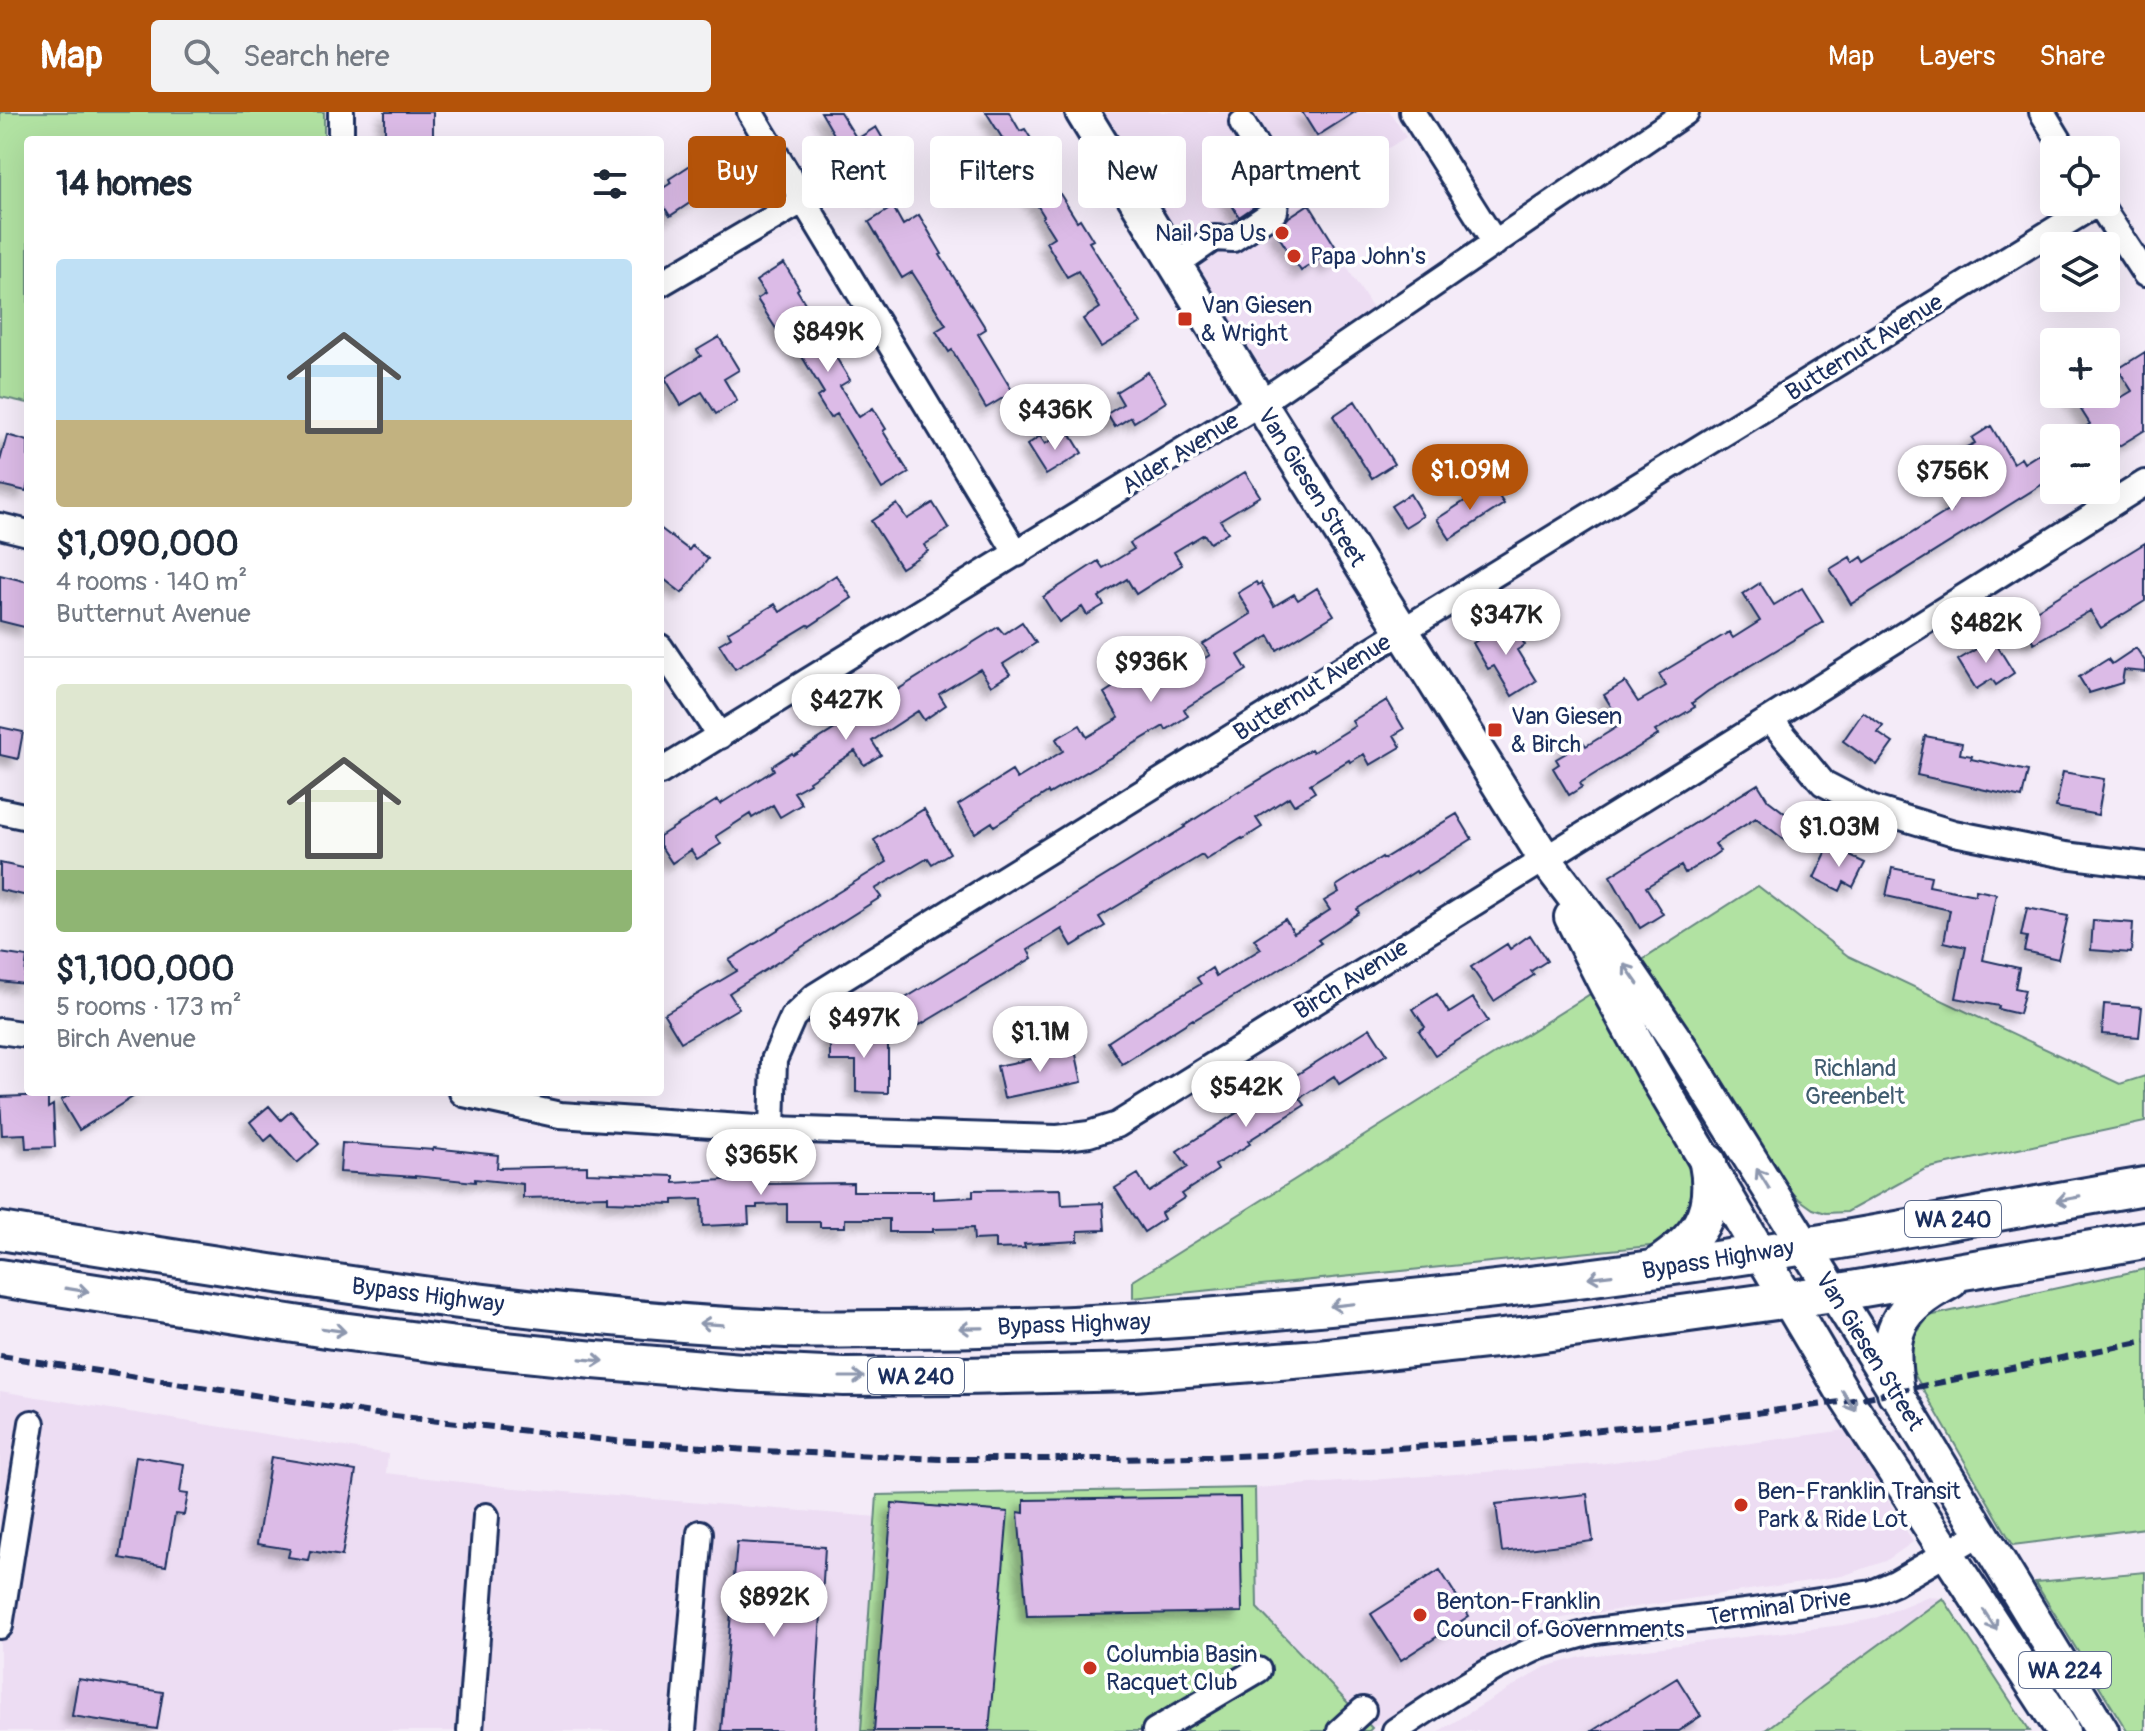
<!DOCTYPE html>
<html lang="en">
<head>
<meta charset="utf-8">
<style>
	:root { --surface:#fff; --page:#f2f2f3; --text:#1f2937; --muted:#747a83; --line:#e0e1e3; --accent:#b45309 }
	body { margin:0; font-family:Pangolin,sans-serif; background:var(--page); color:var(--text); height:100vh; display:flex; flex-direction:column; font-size:30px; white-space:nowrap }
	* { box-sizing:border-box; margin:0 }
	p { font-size:26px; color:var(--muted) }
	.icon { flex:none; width:44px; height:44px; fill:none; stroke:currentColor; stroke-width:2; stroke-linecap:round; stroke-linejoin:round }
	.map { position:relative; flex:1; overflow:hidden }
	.sheet { position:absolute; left:24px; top:24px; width:640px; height:960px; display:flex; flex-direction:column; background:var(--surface); border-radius:8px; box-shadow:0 8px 32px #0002 }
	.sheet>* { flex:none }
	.guide { position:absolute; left:688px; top:24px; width:760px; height:72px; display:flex; gap:16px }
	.controls { position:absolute; left:2040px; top:24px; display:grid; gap:16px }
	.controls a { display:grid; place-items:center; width:80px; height:80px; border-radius:8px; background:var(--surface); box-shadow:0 8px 32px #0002; font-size:40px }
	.price { position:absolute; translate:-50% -68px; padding:0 18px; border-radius:28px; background:#fff; color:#222; font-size:26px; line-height:52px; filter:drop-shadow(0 2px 4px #0008) }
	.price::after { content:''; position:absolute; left:50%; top:48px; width:24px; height:18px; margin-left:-12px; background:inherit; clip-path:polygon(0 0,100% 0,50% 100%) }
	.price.active { background:var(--accent); color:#fff }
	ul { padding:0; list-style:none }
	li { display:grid; align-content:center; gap:16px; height:424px; padding:0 32px }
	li+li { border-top:2px solid var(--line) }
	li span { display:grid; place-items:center; height:248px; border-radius:8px; color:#555 }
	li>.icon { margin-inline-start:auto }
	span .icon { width:144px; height:144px; fill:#fffc; stroke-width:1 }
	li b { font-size:34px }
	h2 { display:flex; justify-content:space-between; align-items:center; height:96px; padding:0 32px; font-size:34px }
	.chip { padding:0 28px; border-radius:8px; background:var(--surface); box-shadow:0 8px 32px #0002; font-size:28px; line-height:72px }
	.chip.active { background:var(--accent); color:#fff }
	header { display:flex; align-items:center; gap:48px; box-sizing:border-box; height:112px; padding:0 40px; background:var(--accent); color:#fff }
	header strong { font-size:38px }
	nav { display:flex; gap:44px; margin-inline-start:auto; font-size:28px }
	.search { width:560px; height:72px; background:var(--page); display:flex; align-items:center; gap:20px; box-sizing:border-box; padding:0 28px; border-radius:8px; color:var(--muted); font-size:30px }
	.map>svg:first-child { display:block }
</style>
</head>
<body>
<header>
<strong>Map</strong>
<div class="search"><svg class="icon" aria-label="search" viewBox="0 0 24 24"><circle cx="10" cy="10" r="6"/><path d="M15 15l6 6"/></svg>Search here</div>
<nav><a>Map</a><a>Layers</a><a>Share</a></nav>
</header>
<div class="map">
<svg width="2145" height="1619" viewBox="0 0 2145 1619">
	<defs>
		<filter id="shadow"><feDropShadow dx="-7" dy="7" stdDeviation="4" flood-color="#0004"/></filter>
	</defs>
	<rect width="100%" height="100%" fill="#f4ebf8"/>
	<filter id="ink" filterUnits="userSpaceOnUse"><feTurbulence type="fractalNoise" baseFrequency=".0125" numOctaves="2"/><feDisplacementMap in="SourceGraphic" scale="16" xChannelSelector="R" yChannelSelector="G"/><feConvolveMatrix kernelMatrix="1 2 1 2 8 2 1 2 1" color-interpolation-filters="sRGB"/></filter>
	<g filter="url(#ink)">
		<path fill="#edddf3" d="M1103,0H1390L1406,25L1305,88L1373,197L1280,261L1270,263L1263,259Z
			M0,1279L388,1342L386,1361L503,1375L877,1405L861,1619H0Z
			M1846,1318L1913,1430L1886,1449L1842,1464L1562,1506L1532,1517L1372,1616L1257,1496L1255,1376L1599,1352Z
			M1926,1485L1943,1486L1821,1575L1764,1619H1439L1545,1555L1581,1545L1842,1513L1873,1507Z"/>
		<path fill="#b1e2a2" stroke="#668880" stroke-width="2" d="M0,0H324V28H28V291L0,285Z
			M1758,774L1848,844L2120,972L2145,964V1010L1925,1057L1847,1100L1826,1101L1813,1097L1799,1087L1788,1076L1744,1003L1638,858L1641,849Z
			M1595,879L1695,1068L1689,1104L1660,1133L1133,1186V1169Z
			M2145,1157V1416L2013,1433L1913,1260L1907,1235L1929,1204Z
			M1255,1376L1257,1496L1372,1616L1369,1619H861L877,1383Z
			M2145,1460V1619H2127L2035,1470Z
			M1943,1486L2030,1619H1764L1821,1575Z"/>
		<path fill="#dcbbe7" stroke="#1b2f5e" stroke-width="2" filter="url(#shadow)" d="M385,0H433V24H385Z
			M821,0H840L857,27L876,15L893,44L885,49L898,71L876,85L860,59L848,67L833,41L842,36Z
			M986,0H1009L1020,19L1025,17L1056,67L1052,69L1077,109L1080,107L1093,128L1089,130L1141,211L1101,235L1083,207L1100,196L1078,159L1067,165L1046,130L1054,125L1042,106L1044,104L999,32L1004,29Z
			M1302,0H1355L1317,24Z
			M709,41L726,67L670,104L660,88V78L671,71L669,67Z
			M1252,57L1263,74L1261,90L1239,105L1222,76Z
			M1309,92L1342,145L1328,154L1323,145L1301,159L1274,117L1284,111L1289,105Z
			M893,95L903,113L919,103L942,142L940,143L986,217L978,222L1013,280L986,296L952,238L949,240L936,219L946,213L912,160L902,166L869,110Z
			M784,151L799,176L797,178L816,209L814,210L850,268L840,274L859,305L873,296L886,317L883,319L909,361L882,377L837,302L830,306L817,285L824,281L790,225L784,229L757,187L765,182L756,169Z
			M719,225L739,258L724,267L737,289L716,302L702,280L681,293L665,266L701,244L697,238Z
			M2145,240V318L2106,342V326H2068L2090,312L2071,282H2097L2105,295L2132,279L2118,257Z
			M1148,260L1166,290L1134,310L1131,305L1115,315L1107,302L1123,292L1116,280Z
			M1355,289L1394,352L1372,366L1333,304Z
			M1991,314L2013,351L2021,346L2024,351L2037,343H2044L2054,360V365L1851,492L1830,457L1850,445L1853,451L1862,445L1865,450L1951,397L1945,388L1963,377L1953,362L1974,349L1965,336L1975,331L1972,326Z
			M1068,318L1082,341L1046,363L1027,333L1040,324L1045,332Z
			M7,323L28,329V371L26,379L0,373V349Z
			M1245,360L1260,384L1220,408L1228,420L1210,431L1204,422L1174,440L1182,453L1136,482L1127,467L1099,485L1104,493L1087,503L1082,495L1059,510L1043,485L1098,449L1103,456L1134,437L1130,431Z
			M1491,372L1504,392L1450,427L1437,407Z
			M1410,382L1423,404L1405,415L1391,394Z
			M933,391L949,417L924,433L928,439L901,456L871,409L897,392L907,407Z
			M660,416L689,438L692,434L708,447L682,481L660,464Z
			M2145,431V489L2101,516L2090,499L2034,531L2020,508Z
			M0,463L28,470V516L0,509Z
			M836,463L852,486L810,514L808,513L735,557L719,532L731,525L728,520L775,492L780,500Z
			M1256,470L1258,473L1261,471L1274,494L1294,482L1298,488L1317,476L1334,503L1277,538L1269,524L1238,543L1247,558L1184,597L1188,604L1166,618L1164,614L1049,682L1048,680L994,714L992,710L975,721L958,693L1012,659L1017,667L1063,639L1056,627L1080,613L1087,625L1119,606L1104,581L1143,556L1152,571L1164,564L1167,569L1210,543L1203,532L1251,502L1238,481Z
			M1760,471L1774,493L1802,476L1823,510L1708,579L1692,591L1695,595L1655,619L1658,623L1580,671L1582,675L1569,683L1553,656L1559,652L1556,647L1566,641L1563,635L1580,625L1586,634L1622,612L1604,583L1625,570L1638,590L1666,574L1659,562L1729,520L1733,526L1760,509L1743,482Z
			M1510,509L1525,533L1517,538L1536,569L1512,584L1494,554L1488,557L1473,531Z
			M1022,510L1036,531L1003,552L1010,562L991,574L980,557L939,582L946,593L924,608L918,599L872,629L881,643L864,653L855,639L809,669L810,671L794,680L802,692L780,705L773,693L752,706L750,702L716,724L721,732L697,747L691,738L672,751L660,733V724L717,688L720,692L774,658L772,654L792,641L793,643L998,515L1004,522Z
			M1993,527L2014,561L1996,573L1992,567L1976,577L1958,548Z
			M2136,536L2145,549V560L2124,558L2122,571L2089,581L2079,565L2108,547L2112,552Z
			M1387,588L1404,617L1394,623L1401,635L1370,653L1364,642L1350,650L1349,648L1310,672L1315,680L1294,693L1289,685L1256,706L1262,715L1243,727L1242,726L1206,748L1202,743L1099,805L1105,814L1072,834L1062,817L1028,838L1032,846L920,913L904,887L1185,715L1184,714L1239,679V680L1311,637L1313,640L1355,614L1352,609Z
			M1863,600L1883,614L1878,621L1893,631L1877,653L1843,629Z
			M0,615L23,620L18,647L0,643Z
			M1925,624L1962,631L1960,642L1972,644L1971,647L2028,659L2022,686L1917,663Z
			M2063,660L2104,667L2098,703L2056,695Z
			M1758,672L1768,688L1799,712L1786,729L1756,706L1715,732L1720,739L1713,744L1685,761L1681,754L1646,775L1663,802L1640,816L1610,764Z
			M924,697L950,741L932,752L928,746L875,777L881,785L729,881L739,896L681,930L664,902L737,859L729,848L887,750L874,728Z
			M1457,702L1472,727L1417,761L1416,759L1357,797L1359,801L1318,828L1321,831L1275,860L1194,908L1193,907L1122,952L1108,930L1158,897L1201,872L1197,866L1212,856L1216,864L1261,837L1254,827L1285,807L1294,821L1330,798L1324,789L1339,780L1336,774L1382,745L1383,747Z
			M1829,734L1865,751L1853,775L1844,770L1840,779L1814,766Z
			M0,751L28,757V784L0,778Z
			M1892,756L1931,764L1929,774L1975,783L1976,778L1996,782L1983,848L2019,856L2015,876L2025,878L2019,902L1998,897L1999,894L1956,886L1966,835L1944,830L1950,798L1886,784Z
			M2027,796L2068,804L2058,847L2024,839L2027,825L2021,824Z
			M2093,808L2133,811L2131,841L2091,838Z
			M1530,823L1547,849L1531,859L1534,863L1494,889L1471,855L1507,832L1510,837Z
			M0,841L27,845L24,872L0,869Z
			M1437,882L1449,901L1473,886L1488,909L1435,943L1419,919L1425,915L1413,897Z
			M2104,892L2142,895L2139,925L2102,922Z
			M1370,916L1387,942L1339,972L1334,964L1300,986L1305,993L1248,1029L1250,1032L1215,1053L1218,1058L1181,1082L1184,1086L1161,1101L1164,1107L1144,1120L1115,1076L1138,1062L1149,1080L1188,1055L1177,1039Z
			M854,920H875V929H888V981L856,980V949H830V925H854Z
			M1075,938L1082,970L1004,986L997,954Z
			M75,980H141L79,1018L61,988Z
			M48,983V996L53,993L55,1035L26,1036L25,1022L2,1023L0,985Z
			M269,994L281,1008L291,999L319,1032L297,1051L272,1023L265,1029L250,1010Z
			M342,1031L433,1038L434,1036L498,1043L497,1056L587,1054V1061L674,1064V1071L756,1066V1072L853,1071V1079H933V1087L973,1085V1078L1061,1077L1062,1093L1103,1091L1105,1118L1078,1119V1129L1024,1132L1025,1136L995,1137V1127L974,1128L973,1116L933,1117V1120H889V1107H845V1115H820V1110H787V1092L757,1093V1096H748L749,1112L703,1114L702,1087L673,1088V1092L608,1090V1084L523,1086V1072L475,1067V1070L415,1064V1065L340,1060Z
			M136,1344L184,1352L180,1381L188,1382L184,1403L175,1402L166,1454L120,1446Z
			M271,1345L356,1359L342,1444L310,1439L308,1448L288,1445L290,1437L257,1432Z
			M1587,1382L1593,1429L1502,1440L1496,1392Z
			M1240,1385L1242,1500L1027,1504L1018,1400L1024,1401V1388Z
			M892,1391L1008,1400L989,1619H874Z
			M737,1430L825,1435L814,1619H721Z
			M1440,1458L1469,1504L1401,1548L1371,1502Z
			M1677,1566L1701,1604L1678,1619H1592Z
			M78,1567L163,1580L157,1617L72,1604Z"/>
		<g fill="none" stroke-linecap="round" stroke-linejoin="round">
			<g stroke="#1b2f5e" stroke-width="30">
				<path id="minor" d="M750,0L1017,442
					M1412,0L1495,131
					M2042,0L2065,38
					M341,28V0
					M2098,90L2145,162
					M1175,153L1214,126L1233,127L1275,99L1278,71L1242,11
					M660,172L802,89
					M0,414L28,421
					M660,535L720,624
					M1770,607L1823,671L1871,696L1954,721L2065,743L2145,753
					M660,660L1260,291L1686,0
					M0,699L28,705
					M0,919L28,923
					M462,980L464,982L560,1003L772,1017L1058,1026L1089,1022L1117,1013L1770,607L2145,371
					M772,1017L774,948L793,905L815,884L1420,508L2098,91
					M0,1514L32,1311
					M470,1619L486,1404
					M683,1619L700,1421
					M1155,1619L1258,1558
					M1340,1619L1363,1598
					M1395,1619L1449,1583L1495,1556L1539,1535L1595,1519L1753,1499L1872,1481L1895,1471L1981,1421"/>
			</g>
			<g stroke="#1b2f5e" stroke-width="38">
				<path id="major" d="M1082,0L1260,291L1545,747L1615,839L1683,939L1896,1280L2102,1619
					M1571,805L1605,872L1652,958L1848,1289L2063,1619"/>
			</g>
			<g stroke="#1b2f5e" stroke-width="42">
				<path id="highway" d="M0,1119C261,1159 522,1206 786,1217C823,1218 859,1217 895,1217C1022,1217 1148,1211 1275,1199C1401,1188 1527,1175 1652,1157C1817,1135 1981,1102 2145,1074
					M1656,1155C1697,1128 1718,1102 1708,1051
					M0,1166L333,1218L457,1234L594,1248L741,1260L844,1265L965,1264L1134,1260L1319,1246L1522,1224L1834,1181L2145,1128
					M1896,1280C1886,1218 1895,1198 1950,1168"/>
			</g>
			<use href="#minor" stroke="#fff" stroke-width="24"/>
			<use href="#major" stroke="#fff" stroke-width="32"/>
			<use href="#highway" stroke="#fff" stroke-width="36"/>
			<path stroke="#1b2f5e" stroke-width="6" stroke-dasharray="12 6" stroke-linecap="butt" d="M0,1244L377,1302L616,1329L764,1339L941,1347H1119L1270,1343L1416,1335L1528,1326L1610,1317L1671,1312L1848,1289L2145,1229"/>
		</g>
		<defs><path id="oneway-shaft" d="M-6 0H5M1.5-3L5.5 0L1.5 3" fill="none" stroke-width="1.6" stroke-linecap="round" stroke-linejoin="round" transform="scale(2)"/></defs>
		<g stroke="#8d97ae">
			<use href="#oneway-shaft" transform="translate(1631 862) rotate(-125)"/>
			<use href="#oneway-shaft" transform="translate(1763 1067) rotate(-122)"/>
			<use href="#oneway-shaft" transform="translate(2068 1087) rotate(170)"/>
			<use href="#oneway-shaft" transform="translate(1600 1164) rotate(173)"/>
			<use href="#oneway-shaft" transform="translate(77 1178) rotate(9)"/>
			<use href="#oneway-shaft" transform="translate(1342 1193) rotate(174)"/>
			<use href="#oneway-shaft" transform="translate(711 1212) rotate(-176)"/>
			<use href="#oneway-shaft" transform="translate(971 1216) rotate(179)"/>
			<use href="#oneway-shaft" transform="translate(334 1218) rotate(8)"/>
			<use href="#oneway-shaft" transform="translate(592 1248) rotate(5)"/>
			<use href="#oneway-shaft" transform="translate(852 1265)"/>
			<use href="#oneway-shaft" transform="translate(1849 1289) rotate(58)"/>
			<use href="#oneway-shaft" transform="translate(1990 1508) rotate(57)"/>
		</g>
	</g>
	<g fill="#c8321e" stroke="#fff" stroke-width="3">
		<circle cx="1282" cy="121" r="8"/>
		<circle cx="1294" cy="144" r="8"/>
		<rect x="1177" y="199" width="16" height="16" rx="4"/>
		<rect x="1487" y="610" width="16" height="16" rx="4"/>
		<circle cx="1741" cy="1393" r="8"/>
		<circle cx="1420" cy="1503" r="8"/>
		<circle cx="1090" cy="1556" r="8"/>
	</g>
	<g text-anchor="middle" stroke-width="7" stroke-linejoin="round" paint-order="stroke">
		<g fill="#fff" stroke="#5f6d8e" stroke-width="2">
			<rect x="1905" y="1089" width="96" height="36" rx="6"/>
			<rect x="868" y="1246" width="96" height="36" rx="6"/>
			<rect x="2019" y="1540" width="92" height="36" rx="6"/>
		</g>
		<g font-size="22" font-weight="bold" fill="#1b2f5e">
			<text x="1953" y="1115">WA 240</text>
			<text x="916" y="1272">WA 240</text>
			<text x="2065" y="1566">WA 224</text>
		</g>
		<g font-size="24" fill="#1b2f5e" stroke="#fff" text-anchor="start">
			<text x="1266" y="129" text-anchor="end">Nail Spa Us</text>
			<text x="1310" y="152">Papa John's</text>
			<text x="1201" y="201">Van Giesen<tspan x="1201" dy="28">&amp; Wright</tspan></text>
			<text x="1511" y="612">Van Giesen<tspan x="1511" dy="28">&amp; Birch</tspan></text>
			<text x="1757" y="1387">Ben-Franklin Transit<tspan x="1757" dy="28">Park &amp; Ride Lot</tspan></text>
			<text x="1436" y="1497">Benton-Franklin<tspan x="1436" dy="28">Council of Governments</tspan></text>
			<text x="1106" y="1550">Columbia Basin<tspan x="1106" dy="28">Racquet Club</tspan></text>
		</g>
		<g font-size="24" fill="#1b2f5e" stroke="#fff">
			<text transform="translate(1864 235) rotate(-32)" y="8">Butternut Avenue</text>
			<text transform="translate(1180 341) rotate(-32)" y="8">Alder Avenue</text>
			<text transform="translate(1312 375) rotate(58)" y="8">Van Giesen Street</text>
			<text transform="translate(1312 575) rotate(-32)" y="8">Butternut Avenue</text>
			<text transform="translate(1351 867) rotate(-32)" y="8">Birch Avenue</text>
			<text transform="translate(1718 1147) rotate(-9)" y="8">Bypass Highway</text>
			<text transform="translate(428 1183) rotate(7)" y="8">Bypass Highway</text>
			<text transform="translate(1074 1212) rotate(-2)" y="8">Bypass Highway</text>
			<text transform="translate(1870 1239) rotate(58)" y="8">Van Giesen Street</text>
			<text transform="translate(1779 1495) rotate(-8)" y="8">Terminal Drive</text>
		</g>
		<g font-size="24" fill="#405c6f" stroke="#fff">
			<text x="1855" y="964">Richland<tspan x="1855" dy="28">Greenbelt</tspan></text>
		</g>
	</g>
</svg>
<div class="controls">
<a><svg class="icon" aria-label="locate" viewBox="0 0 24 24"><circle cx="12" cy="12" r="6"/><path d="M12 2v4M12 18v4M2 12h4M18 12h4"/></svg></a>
<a><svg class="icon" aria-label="layers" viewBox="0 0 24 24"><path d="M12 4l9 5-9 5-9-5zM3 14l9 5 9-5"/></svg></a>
<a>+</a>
<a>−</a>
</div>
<b class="price" style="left:828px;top:262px">$849K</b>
<b class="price" style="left:1055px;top:340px">$436K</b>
<b class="price active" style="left:1470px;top:400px">$1.09M</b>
<b class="price" style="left:1952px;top:401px">$756K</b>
<b class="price" style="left:1506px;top:545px">$347K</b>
<b class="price" style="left:1986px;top:553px">$482K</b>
<b class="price" style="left:1151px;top:592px">$936K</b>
<b class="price" style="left:846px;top:630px">$427K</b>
<b class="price" style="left:1839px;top:757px">$1.03M</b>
<b class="price" style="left:864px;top:948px">$497K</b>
<b class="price" style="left:1040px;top:962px">$1.1M</b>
<b class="price" style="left:1246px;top:1017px">$542K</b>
<b class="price" style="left:761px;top:1085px">$365K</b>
<b class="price" style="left:774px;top:1527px">$892K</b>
<div class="guide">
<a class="chip active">Buy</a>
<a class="chip">Rent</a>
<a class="chip">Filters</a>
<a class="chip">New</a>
<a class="chip">Apartment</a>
</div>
<section class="sheet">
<h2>14 homes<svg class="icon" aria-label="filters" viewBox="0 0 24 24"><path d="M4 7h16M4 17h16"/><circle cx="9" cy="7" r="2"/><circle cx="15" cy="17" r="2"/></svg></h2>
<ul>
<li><span style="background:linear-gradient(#bfe0f5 65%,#c2b280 0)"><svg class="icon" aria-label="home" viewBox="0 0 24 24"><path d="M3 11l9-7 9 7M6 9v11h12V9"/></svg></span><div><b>$1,090,000</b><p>4 rooms · 140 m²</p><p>Butternut Avenue</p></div></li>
<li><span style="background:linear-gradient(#dfe7d0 75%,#8fb573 0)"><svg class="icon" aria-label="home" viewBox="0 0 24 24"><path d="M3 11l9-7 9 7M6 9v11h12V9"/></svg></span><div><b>$1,100,000</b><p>5 rooms · 173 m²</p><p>Birch Avenue</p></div></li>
</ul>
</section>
</div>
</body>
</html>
